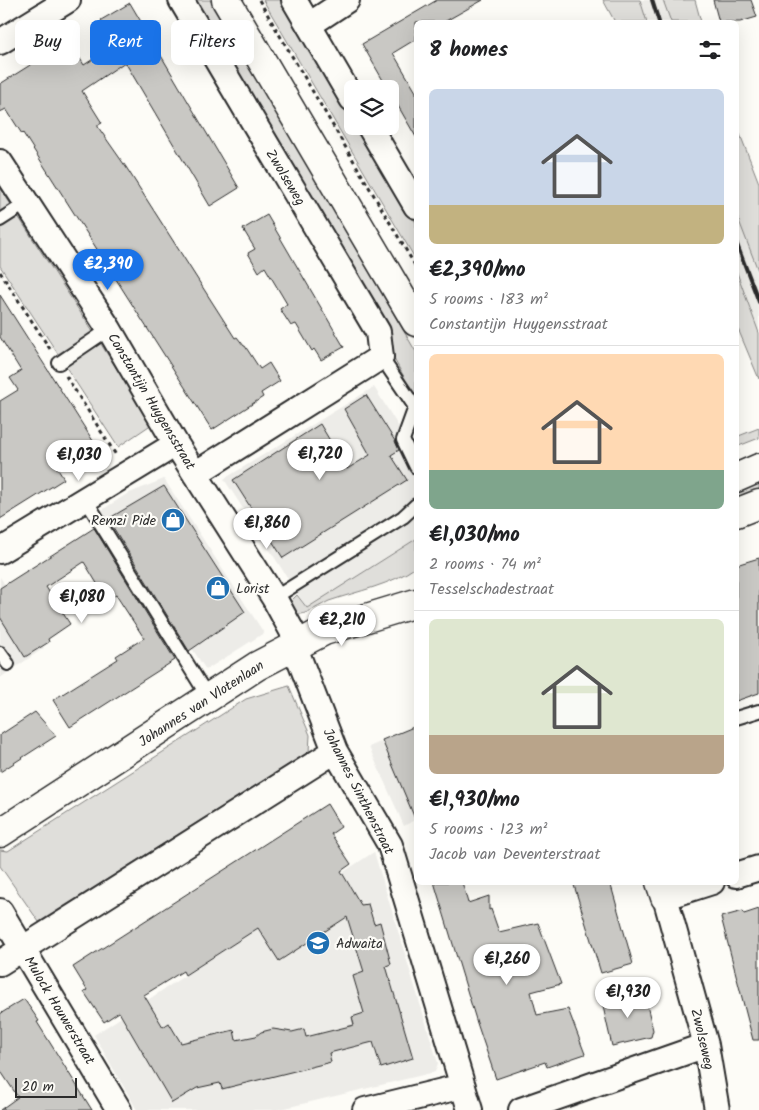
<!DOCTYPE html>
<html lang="en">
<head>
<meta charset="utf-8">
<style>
	:root { --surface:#fff; --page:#f2f2f2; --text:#202124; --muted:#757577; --line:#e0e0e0; --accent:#1a73e8 }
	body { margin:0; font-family:Kalam,sans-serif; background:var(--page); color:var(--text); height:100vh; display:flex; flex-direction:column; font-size:19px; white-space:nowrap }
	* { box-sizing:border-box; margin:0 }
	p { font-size:16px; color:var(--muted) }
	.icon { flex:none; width:28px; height:28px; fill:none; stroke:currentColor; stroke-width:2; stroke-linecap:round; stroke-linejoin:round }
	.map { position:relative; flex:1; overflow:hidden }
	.details { position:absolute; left:414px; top:20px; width:325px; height:865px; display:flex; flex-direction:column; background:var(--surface); border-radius:8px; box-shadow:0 5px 20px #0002 }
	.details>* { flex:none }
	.banner { position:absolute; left:15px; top:20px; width:324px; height:45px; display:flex; gap:10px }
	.buttons { position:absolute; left:344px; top:80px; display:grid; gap:10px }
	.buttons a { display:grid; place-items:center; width:55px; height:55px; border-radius:8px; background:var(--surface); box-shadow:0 5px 20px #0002; font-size:25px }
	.scale { position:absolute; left:15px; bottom:12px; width:62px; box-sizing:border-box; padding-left:5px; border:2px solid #2b2b2b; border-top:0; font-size:14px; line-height:18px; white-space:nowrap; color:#2b2b2b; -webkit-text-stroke:4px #fdfcf7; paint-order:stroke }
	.price { position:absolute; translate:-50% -42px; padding:0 11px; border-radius:18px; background:#fff; color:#222; font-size:16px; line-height:32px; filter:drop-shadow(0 1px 2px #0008) }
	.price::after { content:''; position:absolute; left:50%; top:30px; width:15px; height:11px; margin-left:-8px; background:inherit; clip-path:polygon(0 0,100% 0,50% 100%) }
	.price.on { background:var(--accent); color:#fff }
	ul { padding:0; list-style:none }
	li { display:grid; align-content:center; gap:10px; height:265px; padding:0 15px }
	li+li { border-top:1px solid var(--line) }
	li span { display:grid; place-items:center; height:155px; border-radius:8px; color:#555 }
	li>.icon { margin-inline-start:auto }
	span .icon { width:90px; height:90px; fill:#fffc; stroke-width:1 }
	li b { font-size:21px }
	h2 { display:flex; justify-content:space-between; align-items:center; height:60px; padding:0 15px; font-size:21px }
	.pill { padding:0 18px; border-radius:8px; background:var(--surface); box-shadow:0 5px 20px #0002; font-size:18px; line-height:45px }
	.pill.on { background:var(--accent); color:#fff }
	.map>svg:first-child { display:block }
</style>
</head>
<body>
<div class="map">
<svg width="759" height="1110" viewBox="0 0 759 1110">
	<rect width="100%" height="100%" fill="#fdfcf7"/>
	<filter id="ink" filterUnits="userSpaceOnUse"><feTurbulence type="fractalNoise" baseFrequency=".02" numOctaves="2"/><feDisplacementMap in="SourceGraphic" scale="10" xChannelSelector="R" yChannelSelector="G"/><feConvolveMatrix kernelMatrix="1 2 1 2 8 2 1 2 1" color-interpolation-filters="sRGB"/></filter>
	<g filter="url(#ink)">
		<path fill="#edece8" d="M611,0H695L701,22H620Z
			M736,124L759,183V379L736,324Z
			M374,387L416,455V539L307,608L224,479Z
			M164,479L264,633L206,670L102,510L127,494Z
			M0,577L44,648L0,678Z
			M416,726V819L404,826L369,747Z
			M374,852L438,1063L435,1072L277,1110H137L94,1035Z"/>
		<path fill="#dfdeda" stroke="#858482" d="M190,0H210L416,352V398L390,352V334Z
			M263,0H284L352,115V126H359L416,223V260Z
			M603,0H640L647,22H615Z
			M663,0H695L701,22H671Z
			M736,124L759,183V273L736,213Z
			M0,188L12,206L0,214Z
			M18,216L93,332L58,354L0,266V227Z
			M736,270L759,333V379L736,324Z
			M99,341L152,424L118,447L64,364Z
			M759,428V438L736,447V437Z
			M759,474V494L736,503V483Z
			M416,539V567C391,585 358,591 329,601C323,604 306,614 301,614C292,615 292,606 292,600L297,595L307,608Z
			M289,686L310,735L309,752L39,922L0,866V850L8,851L246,699Z"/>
		<path fill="#c9c8c4" stroke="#2b2b2b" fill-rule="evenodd" d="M437,0H483L444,22H416V39L393,53L416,92V137L390,92V89H388L362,44Z
			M713,0H751L757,17L740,22H719Z
			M130,3L239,188L210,206L125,62L82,91L102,123L98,125V127L126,167L235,338L237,337L244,346H245L260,369L269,363L280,381L261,393L263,397L212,430L23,133L22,134L6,109L0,112V84L62,45L67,53L74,49L84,65L115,45L101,20Z
			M267,215L344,347L321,360L314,349L312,351L296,324L291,326L280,309L287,304L265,267L259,272L248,253L255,249L243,229Z
			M0,295L95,444L57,468L64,479L0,519V401L18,390L10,378L21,371L0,337Z
			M366,395L395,441L399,450L391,455L407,480L283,558L233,480L320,424L347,469L370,455L344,409Z
			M164,486L245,612L189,651L108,519Z
			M94,528L175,660L70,727L53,700L118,659L116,656L144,638L116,595L107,600L84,562L46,587L70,624L48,639L49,642L25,657L0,617V588Z
			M759,558V693L736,701V565Z
			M35,712L56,736L0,772V735Z
			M416,726V821L382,740Z
			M327,804L341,827L331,834L351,864L341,871L361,905L368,904L374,924L380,922L391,964L386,966L413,1058L381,1068L373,1042L329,1053L331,1062L222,1089L220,1083L197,1088L172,1103L119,1012L104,1022L84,992L87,990L73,967ZM347,917L364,972L353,976L364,1013L352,1017L354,1025L306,1037L304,1029L292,1032L273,1029L261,1032L256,1036L236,1040L234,1030L181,1043L169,1023L163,1027L144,995L183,971L185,975L258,928L279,961Z
			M434,882H462L468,903L489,896V910L491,909L499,932L538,923L561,984L531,992L537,1015L568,1009L585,1054L547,1067L545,1062L496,1079L477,1023Z
			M573,882H610L633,964L601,973Z
			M759,909V1040H753L721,917L743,911L744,914Z
			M644,993L653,1030L651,1037L612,1046L602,1002Z
			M24,999L39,1021L37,1022L92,1110H0L18,1097L0,1070V1014Z"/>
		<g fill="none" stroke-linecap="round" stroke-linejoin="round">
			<g stroke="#2b2b2b" stroke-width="16">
				<path id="lane" d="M0,220L28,202
					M381,357L415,407L403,440L416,467
					M59,363L109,329
					M86,500L208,697
					M274,598L403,517L416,505
					M0,653L8,664
					M736,718L759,711"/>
			</g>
			<g stroke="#2b2b2b" stroke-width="28">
				<path id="street" d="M181,0L378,332L381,357L195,474
					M294,0L352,99
					M309,25L347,0
					M0,42L68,0
					M369,126L416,206
					M0,162L109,329L176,444L274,598L292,631L299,658L335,751L390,845L470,1110
					M0,551L176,444
					M736,875L759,868
					M712,882L665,897L706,1045L717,1110
					M0,911L119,1110
					M0,963L335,751
					M365,1110L463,1086
					M521,1110L706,1045"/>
			</g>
			<g stroke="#2b2b2b" stroke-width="31">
				<path id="secondary" d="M226,0L416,322
					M736,478L759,468
					M736,513L759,504
					M0,833L257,666L324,631L416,603
					M660,882L665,897"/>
			</g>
			<path stroke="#2b2b2b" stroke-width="3" stroke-dasharray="4 4" stroke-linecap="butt" d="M259,0L416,267
				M0,272L50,349
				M66,376L116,455"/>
			<use href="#lane" stroke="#fdfcf7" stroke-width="12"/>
			<use href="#street" stroke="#fdfcf7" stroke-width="24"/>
			<use href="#secondary" stroke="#fdfcf7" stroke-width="28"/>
			<path stroke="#2b2b2b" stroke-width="4" d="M652,0L659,22
				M736,242L759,302"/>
		</g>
	</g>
	<defs>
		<g id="shop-disc" transform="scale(1.25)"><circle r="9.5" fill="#1f6fb2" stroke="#fdfcf7"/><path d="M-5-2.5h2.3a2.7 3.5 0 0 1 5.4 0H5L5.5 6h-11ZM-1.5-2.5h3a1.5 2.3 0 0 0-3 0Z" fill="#fff"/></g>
		<g id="school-disc" transform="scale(1.25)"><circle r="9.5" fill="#1f6fb2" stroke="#fdfcf7"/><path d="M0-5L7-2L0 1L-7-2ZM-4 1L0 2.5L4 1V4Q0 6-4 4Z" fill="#fff"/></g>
	</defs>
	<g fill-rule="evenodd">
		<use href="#shop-disc" x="173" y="520"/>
		<use href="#shop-disc" x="218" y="588"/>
		<use href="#school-disc" x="318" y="943"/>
	</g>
	<g text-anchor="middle" stroke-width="4.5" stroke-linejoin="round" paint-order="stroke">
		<g font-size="14" fill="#2b2b2b" stroke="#fdfcf7">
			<text transform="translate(286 177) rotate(59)" y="5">Zwolseweg</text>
			<text transform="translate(152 401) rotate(59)" y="5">Constantijn Huygensstraat</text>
			<text transform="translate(201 703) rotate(-33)" y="5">Johannes van Vlotenlaan</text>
			<text transform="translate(359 791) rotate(63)" y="5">Johannes Sinthenstraat</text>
			<text transform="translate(60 1010) rotate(59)" y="5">Mulock Houwerstraat</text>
			<text transform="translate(703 1039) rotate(77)" y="5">Zwolseweg</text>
		</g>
		<g font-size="14" fill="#2b2b2b" stroke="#fdfcf7" text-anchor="start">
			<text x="156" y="525" text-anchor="end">Remzi Pide</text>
			<text x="236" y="593">Lorist</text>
			<text x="336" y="948">Adwaita</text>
		</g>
	</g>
</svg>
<div class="buttons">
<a><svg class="icon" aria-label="layers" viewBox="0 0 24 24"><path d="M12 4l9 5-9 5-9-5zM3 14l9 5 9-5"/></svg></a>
</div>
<div class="scale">20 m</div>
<b class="price on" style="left:108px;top:291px">€2,390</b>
<b class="price" style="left:320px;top:481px">€1,720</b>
<b class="price" style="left:79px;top:482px">€1,030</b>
<b class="price" style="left:267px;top:550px">€1,860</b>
<b class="price" style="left:82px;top:624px">€1,080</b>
<b class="price" style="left:342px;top:647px">€2,210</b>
<b class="price" style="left:507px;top:986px">€1,260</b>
<b class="price" style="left:628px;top:1019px">€1,930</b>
<div class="banner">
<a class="pill">Buy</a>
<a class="pill on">Rent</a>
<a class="pill">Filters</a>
</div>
<section class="details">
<h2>8 homes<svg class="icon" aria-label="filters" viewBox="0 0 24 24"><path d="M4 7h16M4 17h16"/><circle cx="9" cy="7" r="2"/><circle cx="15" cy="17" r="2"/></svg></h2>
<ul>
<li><span style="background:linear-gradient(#c9d6e8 75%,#c2b280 0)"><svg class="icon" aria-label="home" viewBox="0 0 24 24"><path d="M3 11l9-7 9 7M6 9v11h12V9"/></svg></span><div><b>€2,390/mo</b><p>5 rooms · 183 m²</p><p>Constantijn Huygensstraat</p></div></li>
<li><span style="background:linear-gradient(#ffd9b3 75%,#7fa58c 0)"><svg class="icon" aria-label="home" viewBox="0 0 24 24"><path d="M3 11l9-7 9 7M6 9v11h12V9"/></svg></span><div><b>€1,030/mo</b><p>2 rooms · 74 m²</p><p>Tesselschadestraat</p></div></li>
<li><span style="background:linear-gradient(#dfe7d0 75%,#b9a48a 0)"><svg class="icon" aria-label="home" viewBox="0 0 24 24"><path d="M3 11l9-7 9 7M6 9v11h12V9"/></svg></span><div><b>€1,930/mo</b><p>5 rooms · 123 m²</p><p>Jacob van Deventerstraat</p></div></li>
</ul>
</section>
</div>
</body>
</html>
